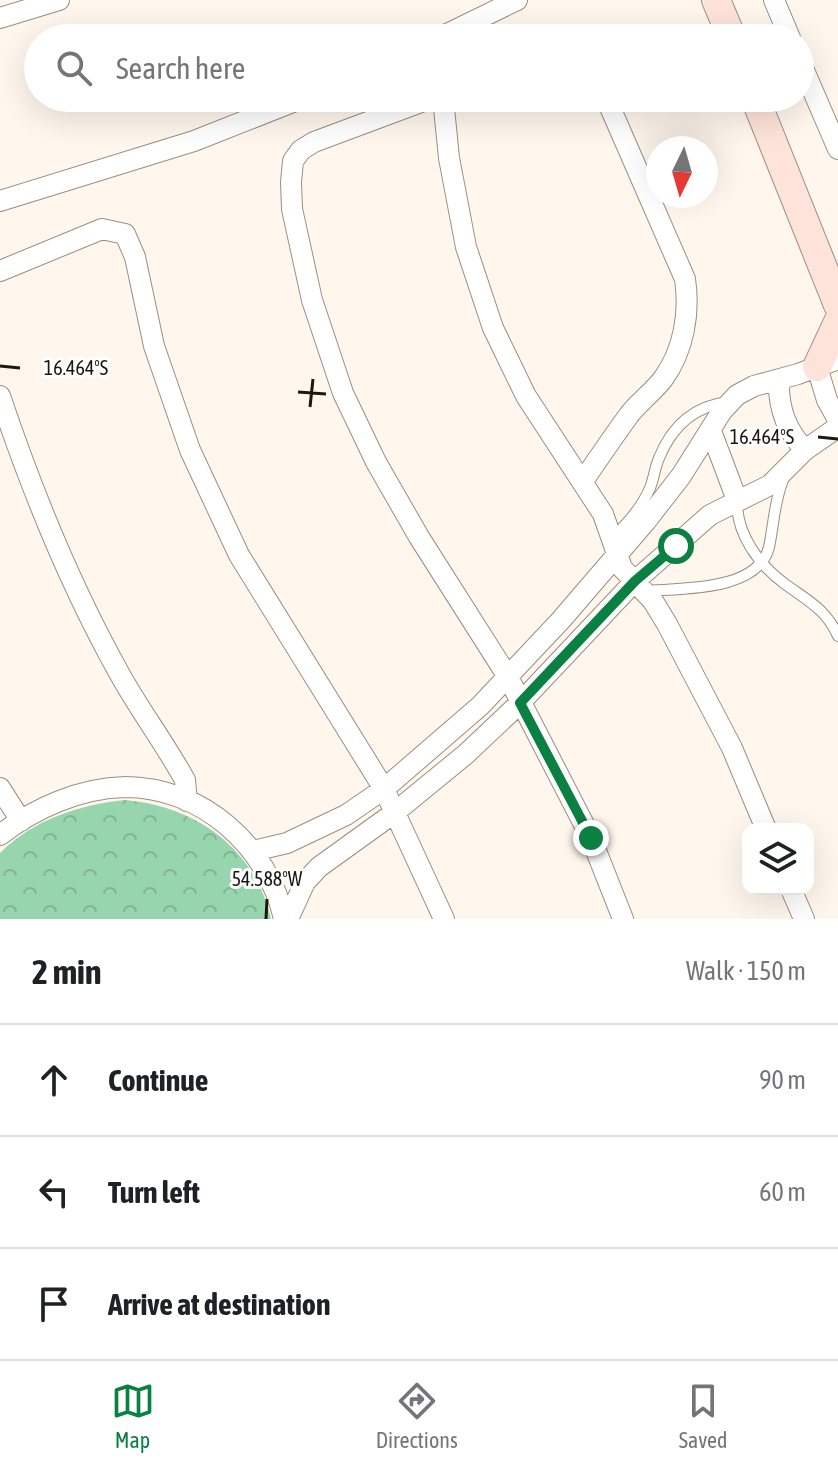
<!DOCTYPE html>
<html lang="en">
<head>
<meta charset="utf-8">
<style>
  body { margin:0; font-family:"Asap Condensed",sans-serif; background:#f6f6f6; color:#202124 }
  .controls { position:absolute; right:24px; bottom:24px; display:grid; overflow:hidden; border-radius:16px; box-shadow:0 8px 32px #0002 }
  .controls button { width:72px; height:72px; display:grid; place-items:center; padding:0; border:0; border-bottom:2px solid #e0e0e0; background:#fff; color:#202124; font:40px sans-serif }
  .compass { position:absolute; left:646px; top:136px; width:72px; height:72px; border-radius:50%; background:#fff; box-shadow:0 8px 32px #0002; rotate:185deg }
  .stop { position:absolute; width:24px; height:24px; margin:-18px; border:6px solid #0b8043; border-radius:50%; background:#fff }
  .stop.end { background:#0b8043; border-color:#fff; box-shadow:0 2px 8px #0008 }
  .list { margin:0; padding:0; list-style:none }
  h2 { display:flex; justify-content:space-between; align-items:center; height:104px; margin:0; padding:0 32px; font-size:34px }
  h2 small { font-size:26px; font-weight:400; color:#757577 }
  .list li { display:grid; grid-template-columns:52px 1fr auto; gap:24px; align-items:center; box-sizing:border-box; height:112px; padding:0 32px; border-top:2px solid #e0e0e0 }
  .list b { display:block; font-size:30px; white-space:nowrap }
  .list em { font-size:26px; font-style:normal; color:#757577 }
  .icon { flex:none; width:44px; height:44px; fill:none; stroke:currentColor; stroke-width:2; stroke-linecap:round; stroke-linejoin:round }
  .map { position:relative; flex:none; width:838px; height:919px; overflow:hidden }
  .search { position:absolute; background:#fff; box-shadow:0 8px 32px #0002; left:24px; right:24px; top:24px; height:88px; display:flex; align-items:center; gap:20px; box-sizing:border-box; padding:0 28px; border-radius:44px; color:#757577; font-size:30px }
  .sheet { height:440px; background:#fff }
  nav { display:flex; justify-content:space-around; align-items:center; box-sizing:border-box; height:112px; border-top:2px solid #e0e0e0; background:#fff; font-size:22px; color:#757577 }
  nav a { display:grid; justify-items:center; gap:4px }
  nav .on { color:#0b8043 }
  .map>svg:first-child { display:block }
  .forest { fill:url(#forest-crowns) }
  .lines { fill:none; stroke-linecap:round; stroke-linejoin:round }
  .service-casing { stroke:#9b8e80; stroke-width:12 }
  .minor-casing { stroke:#9b8e80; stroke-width:22 }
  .secondary-casing { stroke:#9b8e80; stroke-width:30 }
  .service { stroke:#fff; stroke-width:10 }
  .minor { stroke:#fff; stroke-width:20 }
  .secondary { stroke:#fde3da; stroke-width:28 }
  .route { stroke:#0b8043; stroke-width:10 }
  .ticks { fill:none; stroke:#1c1711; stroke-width:3 }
  .ticks-label { font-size:20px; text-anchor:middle; fill:#1c1711; stroke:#fff; stroke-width:6; stroke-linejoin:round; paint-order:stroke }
</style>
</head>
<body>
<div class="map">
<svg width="838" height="919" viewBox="0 0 838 919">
  <defs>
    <pattern id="forest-crowns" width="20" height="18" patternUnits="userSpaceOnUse" patternTransform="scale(2)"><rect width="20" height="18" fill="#96d5ad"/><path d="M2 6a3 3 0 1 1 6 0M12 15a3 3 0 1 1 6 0" fill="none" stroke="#81b694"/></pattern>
  </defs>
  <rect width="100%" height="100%" fill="#fff6ed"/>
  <path class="forest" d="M125,800C195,806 255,848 271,919H0V853C34,819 79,805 125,800Z"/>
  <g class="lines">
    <defs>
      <path id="service" d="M737,500C736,534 759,565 785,584C808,601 826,609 838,636
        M613,537C628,523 642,507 650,488C654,478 655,467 659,458C672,426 694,406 728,402
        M646,591C680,588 758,592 769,547C774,524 774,502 783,480"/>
      <path id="minor" d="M774,0L790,38
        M0,18L59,0
        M439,38L517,0
        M800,61L838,149
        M432,98L314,142L301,150L293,161L291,182L292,209L312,300L343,393L376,462L419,537L508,677L591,838L623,919
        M443,98L449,158L466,247L493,328L526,396L603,514L622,568L653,601L667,624L732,748L766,829
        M0,201L194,141L303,98
        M0,271L102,229L125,234L135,257L154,346L190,450L239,555L384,789L444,919
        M817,367L827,400L838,420
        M779,380C778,408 786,430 805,450
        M0,396C32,491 69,583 118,671C138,708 164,742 185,780L187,801
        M711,431L737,500
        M583,481C598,459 613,437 629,415C639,402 653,392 663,379C684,350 690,313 685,279L606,98
        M0,788L21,821
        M0,835C35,808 80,788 125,787C202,787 268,846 284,919
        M253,851L287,843L346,815L384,789L480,706L561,620L646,521L681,476L722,411L737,395L754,386L798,374L838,359
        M791,889L804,919
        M288,919L305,882L319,867L394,813L466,754L520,703L635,581L710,515L770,485L805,450L838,427"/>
      <path id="secondary" d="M716,0L732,38
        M755,98L838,305
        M817,367L838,322"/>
    </defs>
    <use href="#service" class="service-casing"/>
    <use href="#minor" class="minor-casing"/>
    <use href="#secondary" class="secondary-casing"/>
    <use href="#service" class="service"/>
    <use href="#minor" class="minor"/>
    <use href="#secondary" class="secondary"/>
  </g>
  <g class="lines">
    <path class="route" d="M591,838L520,703L635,581L676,546"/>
  </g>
  <path class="ticks" d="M0,366L20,368M298,392L326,394M310,407L313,379M818,437L838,439M266,919L267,899"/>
  <g class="ticks-label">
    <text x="76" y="375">16.464°S</text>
    <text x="762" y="444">16.464°S</text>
    <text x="267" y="886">54.588°W</text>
  </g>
</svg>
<div class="controls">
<button><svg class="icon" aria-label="layers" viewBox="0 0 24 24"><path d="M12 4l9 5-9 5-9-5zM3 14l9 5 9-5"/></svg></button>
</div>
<svg class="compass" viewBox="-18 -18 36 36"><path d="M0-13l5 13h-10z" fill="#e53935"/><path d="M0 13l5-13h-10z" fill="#757577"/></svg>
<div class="stop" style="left:676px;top:546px"></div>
<div class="stop end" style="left:591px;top:838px"></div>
<div class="search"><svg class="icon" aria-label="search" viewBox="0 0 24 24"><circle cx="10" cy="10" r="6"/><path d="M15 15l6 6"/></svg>Search here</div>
</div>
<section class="sheet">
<h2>2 min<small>Walk · 150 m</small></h2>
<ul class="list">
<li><svg class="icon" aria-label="ahead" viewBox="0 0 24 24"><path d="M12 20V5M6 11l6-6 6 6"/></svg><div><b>Continue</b></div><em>90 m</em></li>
<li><svg class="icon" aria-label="left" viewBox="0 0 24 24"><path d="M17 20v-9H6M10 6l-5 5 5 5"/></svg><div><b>Turn left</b></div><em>60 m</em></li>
<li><svg class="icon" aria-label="arrive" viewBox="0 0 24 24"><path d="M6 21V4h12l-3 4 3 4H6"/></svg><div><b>Arrive at destination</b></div></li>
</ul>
</section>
<nav>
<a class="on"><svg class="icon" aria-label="map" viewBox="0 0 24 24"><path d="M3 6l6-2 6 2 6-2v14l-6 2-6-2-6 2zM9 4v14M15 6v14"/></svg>Map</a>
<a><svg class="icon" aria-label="directions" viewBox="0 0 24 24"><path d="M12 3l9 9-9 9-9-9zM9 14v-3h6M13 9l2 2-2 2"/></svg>Directions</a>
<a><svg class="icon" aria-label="saved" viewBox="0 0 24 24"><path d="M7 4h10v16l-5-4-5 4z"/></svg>Saved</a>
</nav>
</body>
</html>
